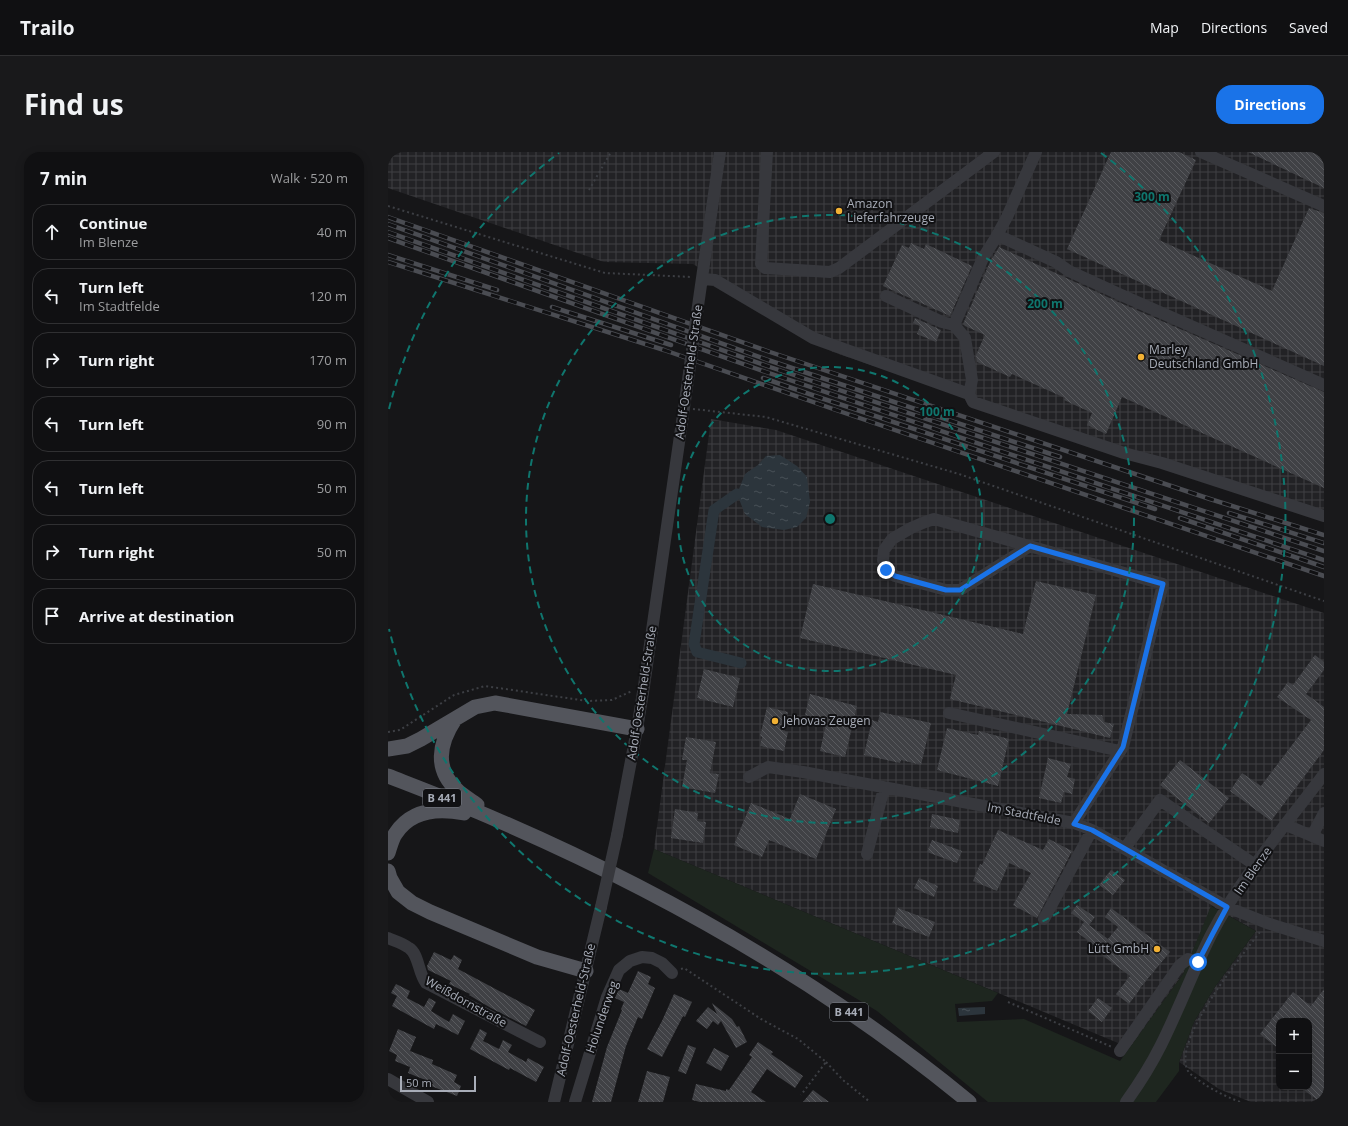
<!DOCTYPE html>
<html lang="en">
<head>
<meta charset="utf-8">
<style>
  body { margin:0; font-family:"Open Sans",sans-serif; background:#19191b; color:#f1f3f6 }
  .controls { position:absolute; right:12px; bottom:12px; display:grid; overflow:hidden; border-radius:8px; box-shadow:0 2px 10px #0003 }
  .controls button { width:36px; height:36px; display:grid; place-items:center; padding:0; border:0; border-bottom:1px solid #303032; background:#101012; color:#f1f3f6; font:20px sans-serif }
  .scale { position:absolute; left:12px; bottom:10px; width:76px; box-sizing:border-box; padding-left:4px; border:2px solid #a8adb8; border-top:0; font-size:11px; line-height:14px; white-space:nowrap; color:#a8adb8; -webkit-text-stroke:3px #111113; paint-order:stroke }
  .stop { position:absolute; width:12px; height:12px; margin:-9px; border:3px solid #1a73e8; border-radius:50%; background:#fff }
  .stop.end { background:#1a73e8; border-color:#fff; box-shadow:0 1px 4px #0008 }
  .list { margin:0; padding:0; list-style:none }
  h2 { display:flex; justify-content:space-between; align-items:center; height:52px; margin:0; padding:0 16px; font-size:17px }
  h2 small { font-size:13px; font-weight:400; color:#9c9d9f }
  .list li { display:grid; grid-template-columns:26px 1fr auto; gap:12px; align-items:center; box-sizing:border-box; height:56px; margin:0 8px 8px; padding:0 8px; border:1px solid #303032; border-radius:16px }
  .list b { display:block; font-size:15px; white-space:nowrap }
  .list p { margin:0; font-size:13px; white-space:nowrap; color:#9c9d9f }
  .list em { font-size:13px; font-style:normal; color:#9c9d9f }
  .icon { flex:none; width:22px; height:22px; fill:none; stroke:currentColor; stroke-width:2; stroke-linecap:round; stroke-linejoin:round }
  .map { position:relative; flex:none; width:936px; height:950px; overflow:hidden; border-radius:16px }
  header { display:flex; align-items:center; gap:24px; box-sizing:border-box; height:56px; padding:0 20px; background:#101012; border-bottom:1px solid #303032 }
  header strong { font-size:19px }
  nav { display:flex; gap:22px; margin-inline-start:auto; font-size:14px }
  .intro { display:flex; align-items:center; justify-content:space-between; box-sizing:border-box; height:96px; padding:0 24px }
  h1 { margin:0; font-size:28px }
  .button { padding:10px 18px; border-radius:16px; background:#1a73e8; color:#fff; font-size:14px; font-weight:700 }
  main { display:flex; gap:24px; padding:0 24px }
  aside { flex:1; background:#101012; border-radius:16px; box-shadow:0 2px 10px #0003 }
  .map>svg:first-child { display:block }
  .industrial { fill:url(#industrial-grid); fill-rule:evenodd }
  .green { fill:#1e261f }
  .water { fill:url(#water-ripples) }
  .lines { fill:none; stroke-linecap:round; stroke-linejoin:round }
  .canal { stroke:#2c353c; stroke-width:11 }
  .building { fill:url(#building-back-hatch) }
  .path { stroke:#3d3f44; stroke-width:2; stroke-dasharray:2 3; stroke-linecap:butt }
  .minor { stroke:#37383d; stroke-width:12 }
  .major { stroke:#53555c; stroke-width:15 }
  .rail-casing { stroke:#4a4c52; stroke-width:4.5 }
  .rail { stroke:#111113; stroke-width:3; stroke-dasharray:9; stroke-linecap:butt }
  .minor-bridge { stroke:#37383d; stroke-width:12 }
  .route { stroke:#1a73e8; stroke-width:5 }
  .ring { fill:none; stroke:#0f766e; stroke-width:2; stroke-dasharray:7 5 }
  .poi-dot { fill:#f2b134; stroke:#111113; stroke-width:1.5 }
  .labels { text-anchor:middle; stroke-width:4; stroke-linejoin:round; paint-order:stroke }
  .shield { fill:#111113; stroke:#7b7e86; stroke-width:1 }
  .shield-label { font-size:11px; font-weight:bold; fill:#a8adb8 }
  .poi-label { font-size:12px; fill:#a8adb8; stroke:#111113; text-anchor:start }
  .street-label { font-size:12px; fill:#a8adb8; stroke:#111113 }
  .centre { fill:#0f766e; stroke:#111113; stroke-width:2 }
  .ring-label { font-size:12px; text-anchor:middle; font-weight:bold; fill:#0f766e; stroke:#111113; stroke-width:4; stroke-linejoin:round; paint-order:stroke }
</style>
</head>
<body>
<header>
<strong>Trailo</strong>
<nav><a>Map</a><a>Directions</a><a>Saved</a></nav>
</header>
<div class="intro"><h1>Find us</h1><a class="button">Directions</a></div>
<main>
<aside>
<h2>7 min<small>Walk · 520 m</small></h2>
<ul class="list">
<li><svg class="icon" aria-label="ahead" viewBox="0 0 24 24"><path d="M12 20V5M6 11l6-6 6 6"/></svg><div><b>Continue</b><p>Im Blenze</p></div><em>40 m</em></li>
<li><svg class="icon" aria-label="left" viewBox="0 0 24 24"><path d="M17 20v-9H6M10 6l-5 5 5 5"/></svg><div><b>Turn left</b><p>Im Stadtfelde</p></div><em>120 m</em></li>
<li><svg class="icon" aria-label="right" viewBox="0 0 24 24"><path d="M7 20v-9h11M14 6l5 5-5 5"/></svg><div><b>Turn right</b></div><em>170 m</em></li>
<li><svg class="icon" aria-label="left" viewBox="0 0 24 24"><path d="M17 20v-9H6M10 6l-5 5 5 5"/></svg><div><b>Turn left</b></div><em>90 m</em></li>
<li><svg class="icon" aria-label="left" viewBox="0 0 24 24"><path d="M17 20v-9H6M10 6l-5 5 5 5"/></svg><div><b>Turn left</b></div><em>50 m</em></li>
<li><svg class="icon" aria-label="right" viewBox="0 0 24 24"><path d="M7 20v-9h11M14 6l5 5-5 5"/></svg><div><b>Turn right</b></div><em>50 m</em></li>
<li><svg class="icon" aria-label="arrive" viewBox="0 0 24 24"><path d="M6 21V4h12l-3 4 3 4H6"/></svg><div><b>Arrive at destination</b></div></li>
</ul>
</aside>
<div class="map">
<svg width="936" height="950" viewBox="0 0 936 950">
  <defs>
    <pattern id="industrial-grid" width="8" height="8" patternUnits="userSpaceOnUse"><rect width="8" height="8" fill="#222225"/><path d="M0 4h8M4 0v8" fill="none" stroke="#3f3f43"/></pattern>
    <pattern id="water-ripples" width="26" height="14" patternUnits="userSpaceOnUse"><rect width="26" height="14" fill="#2c353c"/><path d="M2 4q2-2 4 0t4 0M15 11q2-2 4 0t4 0" fill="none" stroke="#485056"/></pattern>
    <pattern id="building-back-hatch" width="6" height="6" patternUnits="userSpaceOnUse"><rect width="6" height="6" fill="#404145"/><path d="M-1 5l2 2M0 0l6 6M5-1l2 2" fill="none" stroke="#595a5e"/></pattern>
  </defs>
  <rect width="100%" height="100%" fill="#161618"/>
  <path class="industrial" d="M0,0H936V367L445,200L305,112L216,110L0,36Z
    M323,267L388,278L936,461V950H863L831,937L791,910L806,870L827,835L868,779L824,754L795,822L742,896L266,697ZM891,869H921V935H891Z"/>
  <path class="green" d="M266,697L610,841L604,849L567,852L569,870L636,867L732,909L795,822L823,754L868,779L827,835L806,870L791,910V919L768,950H600L489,859L260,721Z"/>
  <path class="water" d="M392,303L409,314L419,325L422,350L418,366L409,375L396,378L374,375L357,362L349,342L357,322L370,313L378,304Z
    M597,855V862L571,864L570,856Z"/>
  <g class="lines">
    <path class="canal" d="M349,342L326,358L306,492L309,500L353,511"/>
  </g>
  <path class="building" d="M723,0H791L808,8L771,88L884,139L921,56L936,61V214L679,97Z
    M860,0H936V36Z
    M523,91L536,97L538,92L584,114L562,164L495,134L514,93L521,96Z
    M611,95L728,149L936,240V336L734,245L718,282L699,273L704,261L676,248L677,246L624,222L622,225L589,210L588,203L597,183L577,174L575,172L602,110Z
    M527,166L553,178L548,190L529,182L532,174L525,171Z
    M648,429L708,443L679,562L714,563L716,570L726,572L722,586L562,547L568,523L412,486L425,432L635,482Z
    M927,503L936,510V518L918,542L936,555V598L883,669L842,639L854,621L873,634L923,568L889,545L900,530L905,533Z
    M316,517L352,526L345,555L309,546Z
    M422,542L469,554L457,605L432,599L439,568L417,563Z
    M379,555L400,560L395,579L400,580L396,599L372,594L374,585L372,584Z
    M492,560L543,571L533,613L513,608L512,611L476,603L484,568L490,570Z
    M559,576L590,583L591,579L621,587L610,634L549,618Z
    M298,585L328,590L322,621L331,622L327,641L294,635L299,608H294Z
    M660,606L683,612L679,625L687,627L684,642L676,640L673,651L651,646Z
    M792,608L841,646L821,671L772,633Z
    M412,642L448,657L428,707L381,688L374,705L346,693L363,651L402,667Z
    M287,657L310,661L309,669L318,670L315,691L283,686Z
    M544,662L572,668L570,681L542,675Z
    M610,678L655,698L661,687L684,699L649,766L625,753L643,721L621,711L609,739L585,729L592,712L594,713Z
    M544,688L574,699L569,711L539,700Z
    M723,718L737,728L725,743L711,733Z
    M531,726L550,734L546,745L526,736Z
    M689,753L707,765L701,773L720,787L730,775L717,765L723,756L782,800L752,836V837L741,852L728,842L742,824L710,800L712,798L689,780L696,770L683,761Z
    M510,756L547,770L541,785L504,771Z
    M46,800L63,808L66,803L74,808L70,817L147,858L138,874L103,856L81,843L82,842L61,832L63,829L40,818L39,814Z
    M250,819L263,825L260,832L267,836L254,867L250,865L238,894L223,950H204L219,895L234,858L233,857L236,850L227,846L231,837L240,841Z
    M8,832L22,839L19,846L36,855L41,846L48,850L43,859L61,870L65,862L77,869L70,883L48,872L46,877L4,854L9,844L3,841Z
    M936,837V950H932L912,935H921V869H891V897L872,882L905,840L923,854Z
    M286,842L304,850L297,865L295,864L274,905L259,897L274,869Z
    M710,846L724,856L714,870L700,859Z
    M324,851L344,867L349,875L351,874L359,890L348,896L333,869L330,873L325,869L319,877L308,869L320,855L329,862Z
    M10,877L28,885L22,899L45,908L44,912L69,923L66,930L73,934L69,944L43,934L45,931L20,921L22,915L7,909L9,903L1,899Z
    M92,877L99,881L95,889L111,897L115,888L124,893L120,900L138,910L140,906L156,915L148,930L122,916L121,918L82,897Z
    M370,890L385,900L383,902L415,924L407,936L379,917L363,940L378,950H312L304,948L308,932L338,939V937L341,938L364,905L361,903Z
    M300,893L308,896L298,922L290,919Z
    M326,896L341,904L333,919L318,911Z
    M259,919L282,925L275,950H250Z
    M425,938L441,950H415Z"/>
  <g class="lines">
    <path class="path" d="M201,38L223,0
      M0,54L217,121L304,125
      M305,257L378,265L571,322L936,449
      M0,580L12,578L66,543L97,534L199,549L224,548L244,539
      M293,817L296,816L373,867L410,887L438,910L413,943
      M620,850L724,895
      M438,910L455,928L482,950
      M852,950C835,943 824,938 809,927C806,925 802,922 800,919C783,889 853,805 872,780"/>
    <path class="minor" d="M379,0L373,112L377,116L442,120L451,116L606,0
      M648,0L619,65L607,87L595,106L566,173L577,186L584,228L581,242L585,250L736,301L774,311L936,364
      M813,0L936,54
      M609,83L668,110L681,119L731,142L936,233
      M315,127L327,128L425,186L581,242
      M498,144L554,170L566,173
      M308,168L332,0
      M642,394L572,438H558L507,424L498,418L495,408L496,398L504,387L523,376L537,370L546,367L775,432L735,595L686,671
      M561,561L732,599
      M361,625L380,615L415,620L686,671L704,678L839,755L879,771L936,789
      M898,673L936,689
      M229,683L249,577L256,534L301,221
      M924,684L936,661
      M737,696L772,648L867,713
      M479,702L496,636
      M656,767L704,678
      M0,786C7,789 15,791 21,796C31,802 30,821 38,831L152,890
      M732,899L792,813L800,807L810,810
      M0,927L40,950
      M166,950L213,755
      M187,950L219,845L231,818L242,809L254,805L264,806L274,811L284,821
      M738,950C751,932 763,913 773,893C791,857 805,819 823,783C853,725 897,674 936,622"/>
    <path class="major" d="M67,567C51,591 46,617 69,638C75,644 83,648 89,653
      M0,597L19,594L33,587L87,555L107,551L249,577
      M0,624C36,638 73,652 109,668C278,741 439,833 581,950
      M0,701C2,695 4,686 8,681C24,657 51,656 76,661
      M0,719L2,726L10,740L24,751L42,760L149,805L198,819"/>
    <defs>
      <path id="rail" d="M0,65L382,200L822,347L936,383
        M0,72L380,208L672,305
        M0,80L382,215L936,399
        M0,86L378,220L936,408
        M0,103L109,138
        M0,110L276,198L448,258L936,424
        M164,155L283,193
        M375,226L430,245L767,357
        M841,361L936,391
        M792,366L936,415"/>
    </defs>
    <use href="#rail" class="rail-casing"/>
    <use href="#rail" class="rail"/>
    <path class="minor-bridge" d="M301,221L308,168
      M213,755L229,683"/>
  </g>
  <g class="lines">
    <path class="route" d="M498,418L507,424L558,438H572L642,394L775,432L735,595L686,672L704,678L839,755L824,783L810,810"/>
  </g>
  <g class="ring">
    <circle cx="442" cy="367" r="152"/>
    <circle cx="442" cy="367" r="304"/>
    <path d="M1 257A455 455 0 0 1 171 1M713 1A455 455 0 1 1 1 477"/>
  </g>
  <g class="poi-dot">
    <circle cx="451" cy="59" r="4"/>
    <circle cx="753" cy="205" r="4"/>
    <circle cx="387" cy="569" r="4"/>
    <circle cx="769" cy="797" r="4"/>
  </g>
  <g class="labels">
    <g class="shield">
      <rect x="35" y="637" width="38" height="18" rx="3"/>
      <rect x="442" y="851" width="38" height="18" rx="3"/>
    </g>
    <g class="shield-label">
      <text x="54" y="650">B 441</text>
      <text x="461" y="864">B 441</text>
    </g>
    <g class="poi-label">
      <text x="459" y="56">Amazon<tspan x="459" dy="14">Lieferfahrzeuge</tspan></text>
      <text x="761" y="202">Marley<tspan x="761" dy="14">Deutschland GmbH</tspan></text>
      <text x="395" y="573">Jehovas Zeugen</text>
      <text x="761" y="801" text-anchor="end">Lütt GmbH</text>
    </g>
    <g class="street-label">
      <text transform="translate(301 220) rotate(-82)" y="4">Adolf-Oesterheld-Straße</text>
      <text transform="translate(254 541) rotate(-81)" y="4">Adolf-Oesterheld-Straße</text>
      <text transform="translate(636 662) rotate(11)" y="4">Im Stadtfelde</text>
      <text transform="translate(865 719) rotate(-55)" y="4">Im Blenze</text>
      <text transform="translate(78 850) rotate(29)" y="4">Weißdornstraße</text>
      <text transform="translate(188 858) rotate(-77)" y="4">Adolf-Oesterheld-Straße</text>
      <text transform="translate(214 865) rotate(-71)" y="4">Holunderweg</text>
    </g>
  </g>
  <circle cx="442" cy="367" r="6" class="centre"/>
  <g class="ring-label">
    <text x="764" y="49">300 m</text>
    <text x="657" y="156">200 m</text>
    <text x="549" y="264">100 m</text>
  </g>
</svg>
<div class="controls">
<button>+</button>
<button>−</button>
</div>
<div class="scale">50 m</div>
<div class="stop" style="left:810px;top:810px"></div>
<div class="stop end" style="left:498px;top:418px"></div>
</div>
</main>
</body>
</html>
